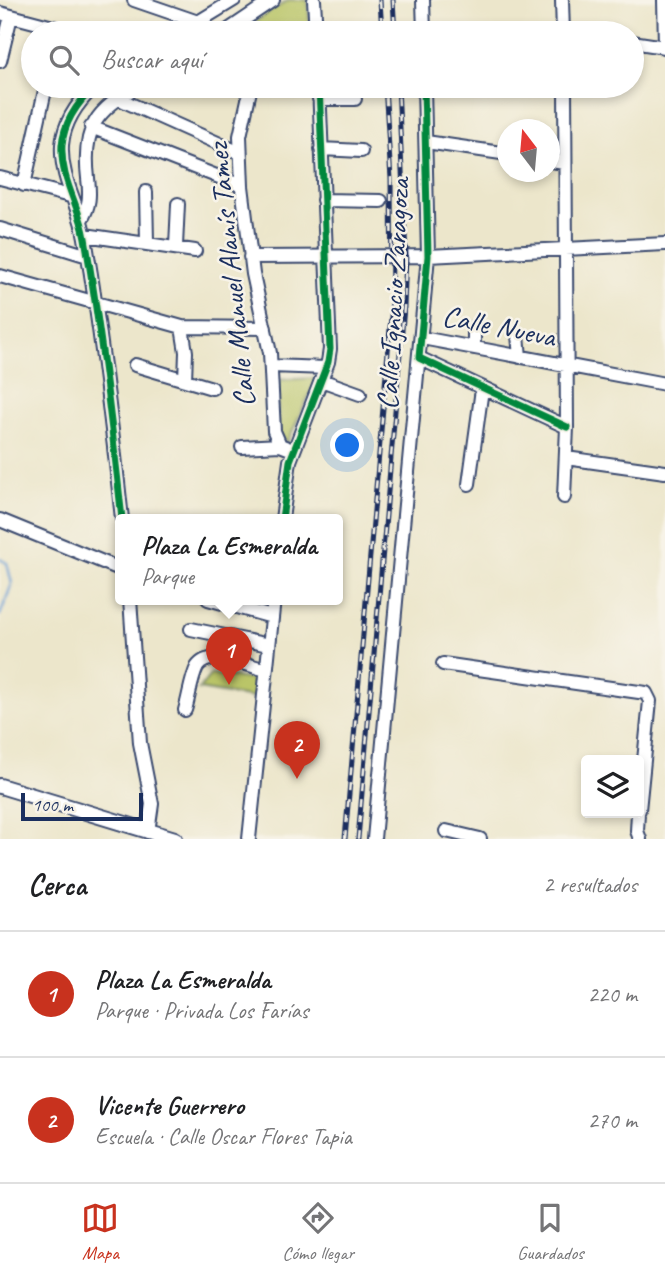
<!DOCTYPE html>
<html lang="es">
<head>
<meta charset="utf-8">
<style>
  body { margin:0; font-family:Caveat,sans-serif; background:#f2f2f2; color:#202124 }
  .controls { position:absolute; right:21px; bottom:21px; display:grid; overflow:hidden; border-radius:7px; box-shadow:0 4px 10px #0003 }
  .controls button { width:63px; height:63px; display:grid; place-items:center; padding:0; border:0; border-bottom:2px solid #e0e0e0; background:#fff; color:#202124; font:35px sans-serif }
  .compass { position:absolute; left:497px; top:119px; width:63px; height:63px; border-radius:50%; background:#fff; box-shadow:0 4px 10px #0003; rotate:344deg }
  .scale { position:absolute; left:21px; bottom:18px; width:122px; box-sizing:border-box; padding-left:7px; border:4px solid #1b2f5e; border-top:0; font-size:19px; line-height:24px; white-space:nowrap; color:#1b2f5e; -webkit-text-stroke:5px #f7f3e8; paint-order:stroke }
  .you { position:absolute; left:348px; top:446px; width:24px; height:24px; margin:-18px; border:5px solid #fff; border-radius:50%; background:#1a73e8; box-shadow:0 0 0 10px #1a73e833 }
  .badge { display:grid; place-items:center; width:46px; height:46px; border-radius:50%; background:#c8321e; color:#fff; font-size:23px; font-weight:700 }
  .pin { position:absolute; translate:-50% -58px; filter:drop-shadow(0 2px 4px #0008) }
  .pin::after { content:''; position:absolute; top:37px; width:24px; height:21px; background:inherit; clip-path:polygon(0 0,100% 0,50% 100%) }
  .popup { position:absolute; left:115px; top:514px; width:228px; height:91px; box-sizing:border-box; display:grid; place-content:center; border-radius:7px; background:#fff; filter:drop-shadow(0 2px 5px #0005); font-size:23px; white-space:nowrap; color:#757577 }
  .popup b { font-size:26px; color:#202124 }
  .popup::after { content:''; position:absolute; left:50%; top:100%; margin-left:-14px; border:14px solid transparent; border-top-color:#fff }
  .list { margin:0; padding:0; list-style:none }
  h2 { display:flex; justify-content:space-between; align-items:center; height:91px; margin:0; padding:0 28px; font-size:30px }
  h2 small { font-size:23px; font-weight:400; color:#757577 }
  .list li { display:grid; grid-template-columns:46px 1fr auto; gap:21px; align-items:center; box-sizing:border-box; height:126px; padding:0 28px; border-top:2px solid #e0e0e0 }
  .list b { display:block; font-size:26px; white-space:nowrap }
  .list p { margin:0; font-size:23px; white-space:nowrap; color:#757577 }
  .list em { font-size:23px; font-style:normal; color:#757577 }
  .icon { flex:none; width:38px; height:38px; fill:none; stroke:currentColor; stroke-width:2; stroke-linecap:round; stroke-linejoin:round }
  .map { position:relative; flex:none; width:665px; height:839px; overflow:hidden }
  .search { position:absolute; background:#fff; box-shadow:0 4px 10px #0003; left:21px; right:21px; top:21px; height:77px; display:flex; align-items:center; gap:18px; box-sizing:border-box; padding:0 24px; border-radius:38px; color:#757577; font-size:26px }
  .sheet { height:343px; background:#fff }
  nav { display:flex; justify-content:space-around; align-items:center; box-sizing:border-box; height:98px; border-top:2px solid #e0e0e0; background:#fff; font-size:19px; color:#757577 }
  nav a { display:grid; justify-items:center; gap:4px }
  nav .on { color:#c8321e }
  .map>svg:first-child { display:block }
  .green { fill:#bac567; stroke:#6a7a62; stroke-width:2 }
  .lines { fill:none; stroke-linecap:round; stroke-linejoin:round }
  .stream { stroke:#679dd4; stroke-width:2.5 }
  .minor-casing { stroke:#3a4a6e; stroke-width:16 }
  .major-casing { stroke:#3a4a6e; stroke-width:18 }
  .minor { stroke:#fff; stroke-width:12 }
  .major { stroke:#fff; stroke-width:14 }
  .rail-casing { stroke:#1b2f5e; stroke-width:5 }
  .rail { stroke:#f7f3e8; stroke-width:2.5; stroke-dasharray:8; stroke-linecap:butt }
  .cycleway-casing { stroke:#f7f3e8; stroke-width:11 }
  .cycleway { stroke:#00873e; stroke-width:7 }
  .labels { text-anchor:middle; stroke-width:5; stroke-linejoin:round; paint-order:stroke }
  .street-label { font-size:30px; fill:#1b2f5e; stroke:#f7f3e8 }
</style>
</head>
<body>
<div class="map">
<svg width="665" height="839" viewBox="0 0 665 839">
  <rect width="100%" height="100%" fill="#f7f3e8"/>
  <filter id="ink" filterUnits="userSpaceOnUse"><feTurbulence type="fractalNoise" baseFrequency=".0143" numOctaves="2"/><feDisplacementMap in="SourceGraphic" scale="14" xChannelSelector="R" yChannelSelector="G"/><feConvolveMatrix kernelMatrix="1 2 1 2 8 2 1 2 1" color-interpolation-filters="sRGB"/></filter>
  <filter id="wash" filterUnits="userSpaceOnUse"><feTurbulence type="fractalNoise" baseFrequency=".00686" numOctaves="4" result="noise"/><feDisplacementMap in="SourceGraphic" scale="28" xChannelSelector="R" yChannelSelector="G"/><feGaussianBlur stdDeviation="1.57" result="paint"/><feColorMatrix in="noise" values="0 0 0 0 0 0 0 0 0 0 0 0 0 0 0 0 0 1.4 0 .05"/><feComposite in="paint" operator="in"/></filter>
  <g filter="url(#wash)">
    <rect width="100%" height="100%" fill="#ece6cb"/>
    <path class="green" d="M289,0H308L310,33H237Z
      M317,378L287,443L278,433L277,380Z
      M211,674L255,680L254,698L199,689Z"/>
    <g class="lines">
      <path class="stream" d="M0,559L7,563L12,584L0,615"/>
    </g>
  </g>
  <g filter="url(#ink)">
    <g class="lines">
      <defs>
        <path id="minor" d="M134,0L198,22
          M314,0L316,33
          M423,0L424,33
          M562,0L563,33
          M664,0L665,44
          M0,13L76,33
          M180,33L234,0
          M224,33L273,0
          M632,42L665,47
          M0,61L11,16
          M95,86C78,102 64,121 62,145C60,180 80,206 85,238C101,331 112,425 122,519
          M251,86L240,136L242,186L253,274L270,353L274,431L280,445L293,450
          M117,98L240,153
          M319,99H355
          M91,127L242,186
          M426,142L508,154
          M321,149L361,151
          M550,161L565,163
          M0,178L70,196
          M24,185L46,86
          M146,192L147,242
          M323,200L381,201
          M81,220C90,206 90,195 88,178C82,127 96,111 138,86
          M0,229L88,256
          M85,235L195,251
          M176,246L178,204
          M250,257L428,256L665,244
          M0,276L182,327L265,328
          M182,327L186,352L185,380
          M474,327V348
          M518,335L520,357
          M422,338L665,384
          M419,358L567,427
          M135,365L212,388
          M271,366L326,368
          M321,380L360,394
          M242,447L280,445
          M566,458L665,472
          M469,484L482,389
          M564,497L567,427L565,86
          M282,519L290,461L328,362L330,349L319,86
          M0,520L120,569
          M130,599L140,743L152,804L148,832
          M208,599L272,617
          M191,629L269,645
          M443,664L646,693L650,701L639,810
          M185,710C189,697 191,679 197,667C209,648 250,666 266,670
          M638,813L637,831L640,839
          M446,831L480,839
          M249,839L274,599
          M374,839L428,256L424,86"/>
        <path id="major" d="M0,786L175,839"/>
      </defs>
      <use href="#minor" class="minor-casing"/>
      <use href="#major" class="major-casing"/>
      <use href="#minor" class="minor"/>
      <use href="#major" class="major"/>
      <defs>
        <path id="rail" d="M380,0L382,33
          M393,0L395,33
          M345,839L392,306L391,179L385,86
          M358,839L404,307L406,255L398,86"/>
      </defs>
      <use href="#rail" class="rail-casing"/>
      <use href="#rail" class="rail"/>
      <defs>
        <path id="cycleway" d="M95,86C78,102 64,121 62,145C60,180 80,206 85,238C101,331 112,425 122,519
          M424,86L428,256L419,358L567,427
          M282,519L290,461L328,362L330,349L319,86"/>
      </defs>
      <use href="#cycleway" class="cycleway-casing"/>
      <use href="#cycleway" class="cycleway"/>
    </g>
  </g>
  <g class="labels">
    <g class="street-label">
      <text transform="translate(231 275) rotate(-96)" y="10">Calle Manuel Alanís Tamez</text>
      <text transform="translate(393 294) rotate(-87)" y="10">Calle Ignacio Zaragoza</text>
      <text transform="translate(499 326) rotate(11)" y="10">Calle Nueva</text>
    </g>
  </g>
</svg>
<div class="controls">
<button><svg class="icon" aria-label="layers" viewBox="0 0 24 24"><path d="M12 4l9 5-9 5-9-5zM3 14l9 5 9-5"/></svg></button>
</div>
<svg class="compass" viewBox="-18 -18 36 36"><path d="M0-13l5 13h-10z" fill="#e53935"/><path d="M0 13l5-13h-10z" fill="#757577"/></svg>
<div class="scale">100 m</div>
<div class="you"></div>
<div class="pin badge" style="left:229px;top:685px">1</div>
<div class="popup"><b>Plaza La Esmeralda</b>Parque</div>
<div class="pin badge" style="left:297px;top:779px">2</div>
<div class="search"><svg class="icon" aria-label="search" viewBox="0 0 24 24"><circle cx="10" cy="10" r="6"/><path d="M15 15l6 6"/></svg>Buscar aquí</div>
</div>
<section class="sheet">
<h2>Cerca<small>2 resultados</small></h2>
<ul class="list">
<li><span class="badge">1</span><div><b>Plaza La Esmeralda</b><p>Parque · Privada Los Farías</p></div><em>220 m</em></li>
<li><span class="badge">2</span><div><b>Vicente Guerrero</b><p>Escuela · Calle Oscar Flores Tapia</p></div><em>270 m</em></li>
</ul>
</section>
<nav>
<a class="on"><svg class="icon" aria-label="map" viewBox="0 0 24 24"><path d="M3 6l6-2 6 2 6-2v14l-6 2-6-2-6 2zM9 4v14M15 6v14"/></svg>Mapa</a>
<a><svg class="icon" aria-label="directions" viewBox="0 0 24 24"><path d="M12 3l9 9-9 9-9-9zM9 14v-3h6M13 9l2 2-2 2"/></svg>Cómo llegar</a>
<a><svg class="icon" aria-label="saved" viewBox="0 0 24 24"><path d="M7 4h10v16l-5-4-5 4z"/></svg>Guardados</a>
</nav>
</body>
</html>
